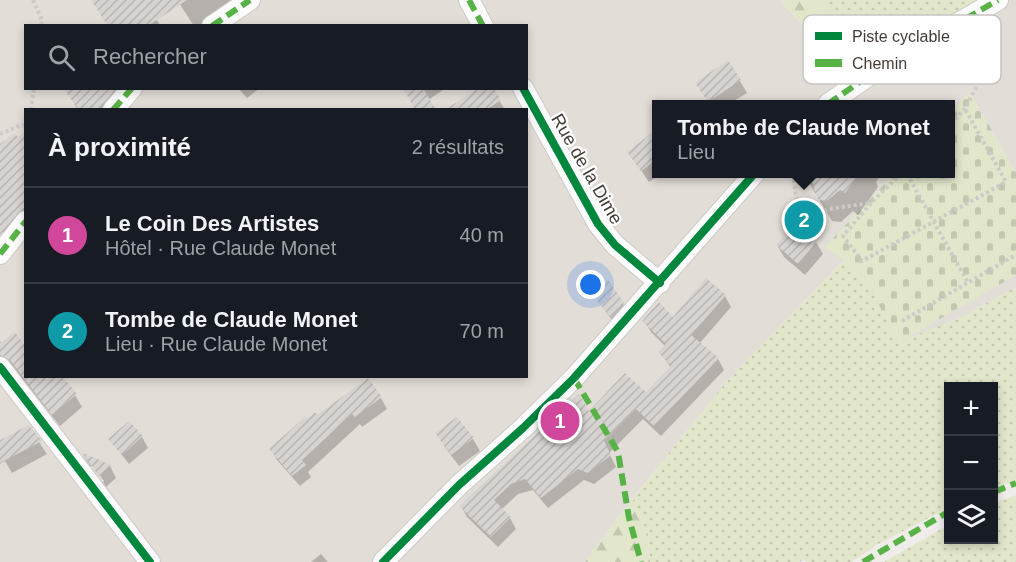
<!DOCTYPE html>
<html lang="fr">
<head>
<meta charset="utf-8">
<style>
  body { margin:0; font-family:Arial,sans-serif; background:#20242c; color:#f1f3f6 }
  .controls { position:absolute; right:18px; bottom:18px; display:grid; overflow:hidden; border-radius:0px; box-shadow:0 3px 9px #0003 }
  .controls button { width:54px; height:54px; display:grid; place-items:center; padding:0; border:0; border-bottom:2px solid #363941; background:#171b24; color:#f1f3f6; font:30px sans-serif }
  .you { position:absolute; left:591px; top:285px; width:21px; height:21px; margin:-15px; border:4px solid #fff; border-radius:50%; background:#1a73e8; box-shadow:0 0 0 9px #1a73e833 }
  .badge { display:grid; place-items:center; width:39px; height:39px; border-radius:50%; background:#1a73e8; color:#fff; font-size:20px; font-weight:700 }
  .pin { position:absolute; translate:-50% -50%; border:3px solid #fff; box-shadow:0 2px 6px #0006 }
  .popup { position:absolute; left:652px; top:100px; width:303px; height:78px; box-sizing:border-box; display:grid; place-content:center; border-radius:0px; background:#171b24; filter:drop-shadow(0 2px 4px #0005); font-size:20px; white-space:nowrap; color:#9ea1a6 }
  .popup b { font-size:22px; color:#f1f3f6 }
  .popup::after { content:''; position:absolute; left:50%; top:100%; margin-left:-12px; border:12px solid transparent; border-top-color:#171b24 }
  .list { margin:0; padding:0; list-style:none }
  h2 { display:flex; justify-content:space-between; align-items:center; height:78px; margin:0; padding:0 24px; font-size:26px }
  h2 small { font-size:20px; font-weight:400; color:#9ea1a6 }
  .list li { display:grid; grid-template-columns:39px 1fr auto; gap:18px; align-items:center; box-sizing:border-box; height:96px; padding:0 24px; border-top:2px solid #363941 }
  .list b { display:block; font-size:22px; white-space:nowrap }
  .list p { margin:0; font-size:20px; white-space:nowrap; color:#9ea1a6 }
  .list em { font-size:20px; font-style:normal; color:#9ea1a6 }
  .icon { flex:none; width:33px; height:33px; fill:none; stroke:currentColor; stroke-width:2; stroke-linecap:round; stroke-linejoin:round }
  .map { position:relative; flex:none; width:1016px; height:562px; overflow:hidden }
  .search { position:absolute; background:#171b24; box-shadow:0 3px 9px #0003; left:24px; top:24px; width:504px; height:66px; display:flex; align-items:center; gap:15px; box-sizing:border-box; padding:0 21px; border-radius:0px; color:#9ea1a6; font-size:22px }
  .panel { position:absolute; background:#171b24; box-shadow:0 3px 9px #0003; left:24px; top:108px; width:504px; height:270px; border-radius:0px }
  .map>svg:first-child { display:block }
  .residential { fill:#e3ddd7; fill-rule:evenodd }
  .grass { fill:url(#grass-dots) }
  .forest { fill:url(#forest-firs) }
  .cemetery { fill:url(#cemetery-stones) }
  .shadow { fill:#0003 }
  .building { fill:url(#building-hatch) }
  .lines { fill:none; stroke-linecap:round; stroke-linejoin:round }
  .street-casing { stroke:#cdcac7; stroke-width:22 }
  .path { stroke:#cdcac7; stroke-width:4; stroke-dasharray:3 3; stroke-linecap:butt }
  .street { stroke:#fdfcfc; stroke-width:20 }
  .quiet { stroke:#57b346; stroke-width:6; stroke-dasharray:12 6; stroke-linecap:butt }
  .cycleway-casing { stroke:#fff; stroke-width:11 }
  .cycleway { stroke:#00873e; stroke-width:8 }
  .labels { text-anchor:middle; stroke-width:4.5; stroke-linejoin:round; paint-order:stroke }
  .street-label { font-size:18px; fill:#443c36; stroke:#fff }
  .key { fill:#fff; stroke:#c7c4c3; stroke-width:1.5 }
  .key-label { font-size:16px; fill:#443c36 }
</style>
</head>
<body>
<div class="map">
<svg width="1016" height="562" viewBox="0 0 1016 562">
  <defs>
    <pattern id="grass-dots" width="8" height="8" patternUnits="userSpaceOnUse" patternTransform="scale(1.5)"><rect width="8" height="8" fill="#e2e7cb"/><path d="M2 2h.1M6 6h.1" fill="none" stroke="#c3c7af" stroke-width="1.8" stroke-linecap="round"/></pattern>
    <pattern id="forest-firs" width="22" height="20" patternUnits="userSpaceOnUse" patternTransform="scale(1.5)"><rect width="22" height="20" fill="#e2e7cb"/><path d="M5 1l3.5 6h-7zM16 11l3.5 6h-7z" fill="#c3c7af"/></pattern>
    <pattern id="cemetery-stones" width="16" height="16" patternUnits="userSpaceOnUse" patternTransform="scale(1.5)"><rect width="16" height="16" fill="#e2e7cb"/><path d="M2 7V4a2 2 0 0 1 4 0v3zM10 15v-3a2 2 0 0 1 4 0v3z" fill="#c3c7af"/></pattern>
    <pattern id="building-hatch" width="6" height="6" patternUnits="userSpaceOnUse" patternTransform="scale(1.5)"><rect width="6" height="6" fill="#d7d3d1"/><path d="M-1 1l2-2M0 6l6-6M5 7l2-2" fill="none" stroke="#bab6b4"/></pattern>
  </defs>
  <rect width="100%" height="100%" fill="#efecea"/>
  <path class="residential" d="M0,0H780L844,73L983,0H1016V287L960,318L898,343L843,261L728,380L632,499L585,562H0ZM26,26H526V88H26ZM657,104H951V174H657ZM26,110H526V376H26Z"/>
  <path class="grass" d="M820,0H983L844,73L814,38L824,29L832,16Z
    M843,261L865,277L898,342L960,318L1016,287V480L994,488V386H948V508L878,544L852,562H806L804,559L799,562H650L648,534L632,499L728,380Z
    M1016,495V562H884L948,525V540H994V503Z"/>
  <path class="forest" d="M780,0H820L832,16L824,29L814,38Z
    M632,499L648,534L650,562H585Z"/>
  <path class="cemetery" d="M970,92L1016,173V275L898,343L865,277L825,247L894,174H951V112Z"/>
  <path class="shadow" d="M106,0H145L160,25L109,26Z
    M177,0H254L203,26H194Z
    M740,81L747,93L729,104H710L697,84Z
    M76,88H135L116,110H78L68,93Z
    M238,88H260L247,98Z
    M405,88H446L428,100Z
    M475,88H492L505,110H447L477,91Z
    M657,129V174H661L649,182L629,153Z
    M26,133V232L14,247L0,228V145L18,139Z
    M806,174H882L876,182L878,187L858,215L853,211L841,222L832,221L805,176Z
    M795,225L816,242L823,254L805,275L784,257L777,245Z
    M593,293L623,304L630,316L618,329Z
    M725,296L731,307L699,344L718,359L724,370L661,436L643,419L609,453L616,467L594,484L584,480L548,508L533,490L518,494L502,509L510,518L516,529L498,547L467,517L461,506L588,413L646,394L671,368L660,352L666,347L651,332L644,321L673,319Z
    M0,341L26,376L75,395L82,407L60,426L13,367L5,366L0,369Z
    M381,398L387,409L362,427L360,424L308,472L311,477L300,486L277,460L271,449L317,417Z
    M129,423L142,437L148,448L129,464L110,440Z
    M29,427L47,454L12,473L5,461L0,464V442Z
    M473,439L480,451L459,466L444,446Z
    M84,456L110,466L116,478L106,487L103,482L104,481L93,466H90Z
    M321,554L328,562H311Z"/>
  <path class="building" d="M91,0H187L148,26H108Z
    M728,60L741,80L708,102L695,83Z
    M63,88H116L99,110H79Z
    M403,88H423L436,110H415Z
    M478,88H494L501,100L486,110H445Z
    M657,129V159L641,171L627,152Z
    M26,131V206L17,214L0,235V144L14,133L18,137Z
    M811,174H859L845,193L840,190L828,200L824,201L818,199L815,193Z
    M795,223L817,241L798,264L776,245Z
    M706,278L726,295L691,335L719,358L654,426L636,409L604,441L611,455L588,473L578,469L541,498L525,479L511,484L494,500L511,517L491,537L459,506L579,394L589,411L625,373L646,392L671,366L658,352L666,344L642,321L659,302L673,317Z
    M608,280L624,303L611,318L591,293Z
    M15,332L26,348V376H62L77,394L52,415L10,360L0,355V343Z
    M368,378L382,397L355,417L352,414L302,460L306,465L292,476L269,449L305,417L307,419L315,412L317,415Z
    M457,417L474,438L451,455L435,433Z
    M129,421L143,436L122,455L108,439Z
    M29,425L42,441L0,463V440Z
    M81,452L111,465L99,476Z"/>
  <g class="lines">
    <defs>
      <path id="street" d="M469,0L483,26
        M212,26L250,0
        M523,88L598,224L615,245L660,283
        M828,104L874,72L998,0
        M113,110L132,88
        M0,254L26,221
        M0,367L150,562
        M383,562L459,485L523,428L574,378L754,174"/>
    </defs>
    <use href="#street" class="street-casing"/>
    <path class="path" d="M33,0L42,20L41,26
      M943,55L955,56L971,64L977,86L965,109L951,123
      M31,110L34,88
      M0,134L19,126L26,125
      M793,174L796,198L814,215L829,209L870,203
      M901,174L871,203L843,236L862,261L1006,182L965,109
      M907,174L968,283
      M902,321L1014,256"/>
    <use href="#street" class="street"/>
    <path class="quiet" d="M469,0L483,26
      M212,26L250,0
      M828,104L874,72L998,0
      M113,110L132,88
      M0,254L26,221
      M574,378L618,452L629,518L641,562
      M994,492L1016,483
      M863,562L948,512"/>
    <defs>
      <path id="cycleway" d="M523,88L598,224L615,245L660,283
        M0,367L150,562
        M383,562L459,485L523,428L574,378L754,174"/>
    </defs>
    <use href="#cycleway" class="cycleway-casing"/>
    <use href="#cycleway" class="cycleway"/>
  </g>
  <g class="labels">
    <g class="street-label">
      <text transform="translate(587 169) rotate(60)" y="6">Rue de la Dime</text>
    </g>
  </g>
  <rect x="803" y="15" width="198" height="69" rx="9" class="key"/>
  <rect x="815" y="32" width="27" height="8" fill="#00873e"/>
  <rect x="815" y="59" width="27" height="8" fill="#57b346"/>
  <g class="key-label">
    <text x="852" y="42">Piste cyclable</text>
    <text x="852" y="69">Chemin</text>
  </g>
</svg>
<div class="controls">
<button>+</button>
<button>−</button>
<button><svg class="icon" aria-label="layers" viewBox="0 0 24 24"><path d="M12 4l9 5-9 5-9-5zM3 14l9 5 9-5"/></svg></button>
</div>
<div class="you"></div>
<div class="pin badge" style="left:560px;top:421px;background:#d1479c">1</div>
<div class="pin badge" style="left:804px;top:220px;background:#0f9aa8">2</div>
<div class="popup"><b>Tombe de Claude Monet</b>Lieu</div>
<div class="search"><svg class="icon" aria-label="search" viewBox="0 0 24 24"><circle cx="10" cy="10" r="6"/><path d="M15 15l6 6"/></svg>Rechercher</div>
<section class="panel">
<h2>À proximité<small>2 résultats</small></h2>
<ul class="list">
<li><span class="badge" style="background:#d1479c">1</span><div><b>Le Coin Des Artistes</b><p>Hôtel · Rue Claude Monet</p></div><em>40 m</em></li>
<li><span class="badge" style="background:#0f9aa8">2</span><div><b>Tombe de Claude Monet</b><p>Lieu · Rue Claude Monet</p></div><em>70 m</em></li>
</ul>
</section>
</div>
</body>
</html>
